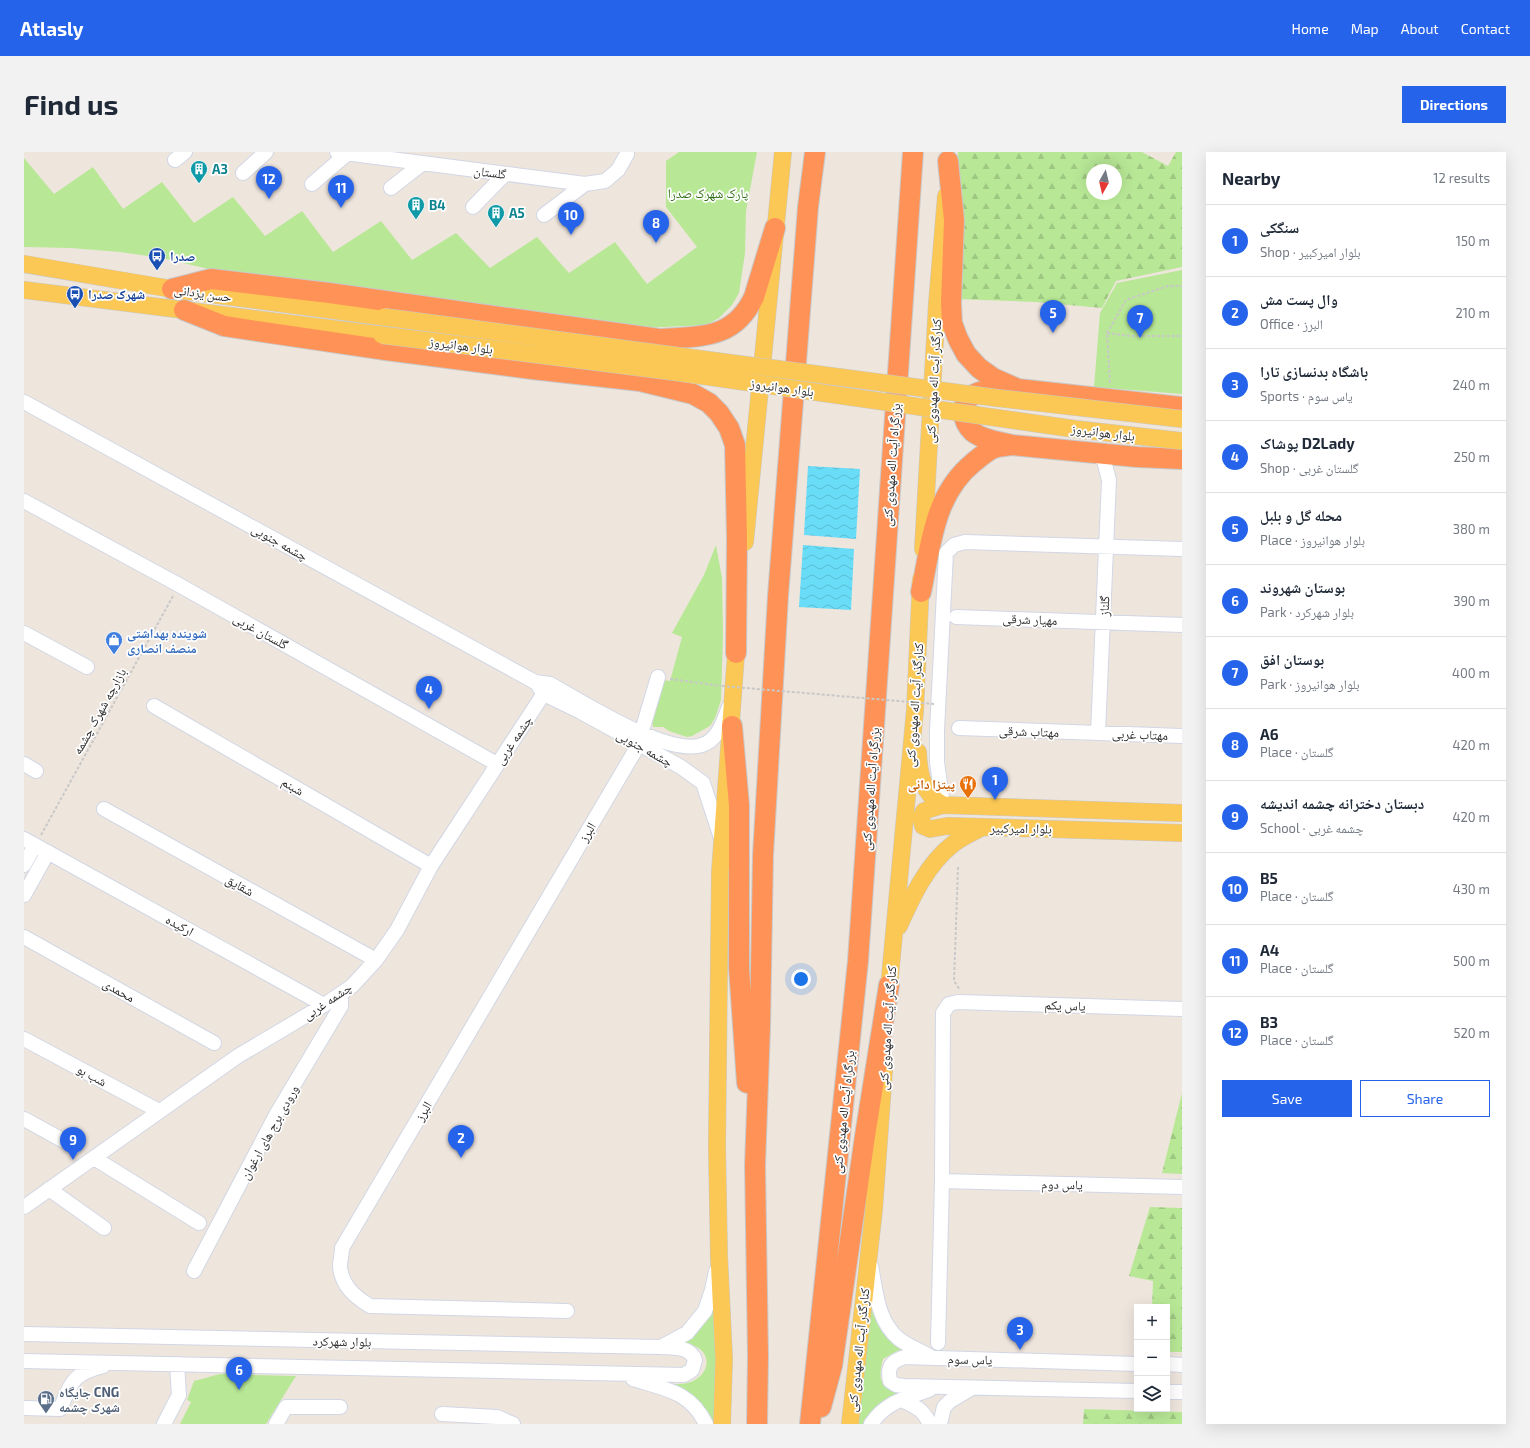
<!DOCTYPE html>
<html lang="en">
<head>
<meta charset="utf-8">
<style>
  body { margin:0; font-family:"Exo 2","Noto Naskh Arabic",sans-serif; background:#f2f2f3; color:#1f2937 }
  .controls { position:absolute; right:12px; bottom:12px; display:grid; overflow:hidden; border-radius:0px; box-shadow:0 4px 16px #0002 }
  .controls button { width:36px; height:36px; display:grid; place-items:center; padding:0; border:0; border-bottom:1px solid #e0e1e3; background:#fff; color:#1f2937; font:20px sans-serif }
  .compass { position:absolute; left:1062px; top:12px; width:36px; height:36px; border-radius:50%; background:#fff; box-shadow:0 4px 16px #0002; rotate:188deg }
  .you { position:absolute; left:777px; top:827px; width:14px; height:14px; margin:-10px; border:3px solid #fff; border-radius:50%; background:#1a73e8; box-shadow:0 0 0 6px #1a73e833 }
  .badge { display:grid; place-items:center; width:26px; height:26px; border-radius:50%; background:#2563eb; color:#fff; font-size:13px; font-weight:700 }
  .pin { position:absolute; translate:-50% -33px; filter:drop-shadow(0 1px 2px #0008) }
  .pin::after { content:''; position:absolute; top:21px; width:14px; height:12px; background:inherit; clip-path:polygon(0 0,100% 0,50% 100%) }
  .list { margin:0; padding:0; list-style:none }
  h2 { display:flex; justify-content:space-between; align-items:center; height:52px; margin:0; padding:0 16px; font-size:17px }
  h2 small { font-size:13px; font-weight:400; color:#747a83 }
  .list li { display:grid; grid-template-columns:26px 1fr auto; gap:12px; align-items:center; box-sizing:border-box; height:72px; padding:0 16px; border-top:1px solid #e0e1e3 }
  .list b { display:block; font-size:15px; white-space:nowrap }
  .list p { margin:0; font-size:13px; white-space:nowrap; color:#747a83 }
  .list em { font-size:13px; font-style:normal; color:#747a83 }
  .actions { display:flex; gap:8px; padding:12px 16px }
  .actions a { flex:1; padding:9px 0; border:1px solid #2563eb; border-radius:0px; text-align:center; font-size:14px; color:#2563eb }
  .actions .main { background:#2563eb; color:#fff }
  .icon { flex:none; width:22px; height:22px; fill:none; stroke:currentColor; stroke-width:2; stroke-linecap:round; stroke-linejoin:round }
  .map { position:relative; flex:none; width:1158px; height:1272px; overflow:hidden; border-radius:0px }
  header { display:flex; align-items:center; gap:24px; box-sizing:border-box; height:56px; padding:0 20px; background:#2563eb; color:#fff }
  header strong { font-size:19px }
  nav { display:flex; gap:22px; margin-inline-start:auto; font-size:14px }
  .intro { display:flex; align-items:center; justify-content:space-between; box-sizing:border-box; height:96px; padding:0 24px }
  h1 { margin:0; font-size:28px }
  .button { padding:10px 18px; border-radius:0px; background:#2563eb; color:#fff; font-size:14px; font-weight:700 }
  main { display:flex; gap:24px; padding:0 24px }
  aside { flex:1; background:#fff; border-radius:0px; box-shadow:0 4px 16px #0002 }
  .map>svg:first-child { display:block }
  .forest { fill:url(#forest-firs); fill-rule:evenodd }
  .park { fill:#b8e896 }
  .water { fill:url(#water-waves) }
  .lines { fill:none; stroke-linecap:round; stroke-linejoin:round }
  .minor-casing { stroke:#d2d7e5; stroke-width:16 }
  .major-casing { stroke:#c8c8c8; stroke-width:18 }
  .highway-casing { stroke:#c8c8c8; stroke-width:22 }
  .path { stroke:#c8c8c8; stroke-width:2; stroke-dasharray:3 2; stroke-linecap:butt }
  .minor { stroke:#fff; stroke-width:14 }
  .major { stroke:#fbc855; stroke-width:17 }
  .highway { stroke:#ff9357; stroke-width:20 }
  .major-bridge-casing { stroke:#c8c8c8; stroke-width:18; stroke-linecap:butt }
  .path-bridge { stroke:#c8c8c8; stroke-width:2; stroke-dasharray:3 2; stroke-linecap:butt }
  .major-bridge { stroke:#fbc855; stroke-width:17 }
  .labels { text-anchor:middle; stroke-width:3.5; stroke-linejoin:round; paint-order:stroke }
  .culture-label { font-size:13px; font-weight:bold; fill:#0d838f; stroke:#fff; text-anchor:start }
  .street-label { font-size:13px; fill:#2c2c2c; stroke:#fff }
  .park-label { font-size:13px; fill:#2f6f15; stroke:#fff }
  .transit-label { font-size:13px; font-weight:bold; fill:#164399; stroke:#fff; text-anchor:start }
  .shop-label { font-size:13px; font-weight:bold; fill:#366cbe; stroke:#fff; text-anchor:start }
  .food-label { font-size:13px; font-weight:bold; fill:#c56008; stroke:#fff; text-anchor:end }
  .service-label { font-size:13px; font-weight:bold; fill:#4e5e75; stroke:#fff; text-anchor:start }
</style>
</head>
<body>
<header>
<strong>Atlasly</strong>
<nav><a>Home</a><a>Map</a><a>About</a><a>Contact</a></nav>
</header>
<div class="intro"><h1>Find us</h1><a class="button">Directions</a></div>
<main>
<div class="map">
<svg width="1158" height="1272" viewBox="0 0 1158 1272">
  <defs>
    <pattern id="forest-firs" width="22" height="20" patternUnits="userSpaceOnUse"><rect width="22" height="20" fill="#b8e896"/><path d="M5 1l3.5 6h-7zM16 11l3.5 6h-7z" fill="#9ec781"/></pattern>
    <pattern id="water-waves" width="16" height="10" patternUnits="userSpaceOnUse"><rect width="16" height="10" fill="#69dcf7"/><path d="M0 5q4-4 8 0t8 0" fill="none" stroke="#5bbdd4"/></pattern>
  </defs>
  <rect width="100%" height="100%" fill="#eee5dd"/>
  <path class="forest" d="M934,0H1118L1144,14L1152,0H1158V115L1092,129L1078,156L1012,150L932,147ZM1068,18H1092V42H1068Z
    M1158,941V1022L1138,1021Z
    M1126,1055L1158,1056V1200H1143V1155H1128L1129,1129L1105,1124Z
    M1060,1257L1158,1260V1272H1059Z"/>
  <path class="park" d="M655,0H733L722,59L721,101L715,141L708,153L695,166L682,173L619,176L210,123L138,106L96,100L47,96L0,95V6L30,42L69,15L99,57L138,30L170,71L209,45L241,84L278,59L309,100L357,69L388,108L432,81L466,116L513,85L545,121L591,90L623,132L673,95L642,55V9Z
    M1158,118V242L1070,235L1076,161L1093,131Z
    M692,393L698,426L699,483L697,548L691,566L686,574L668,584L663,585L645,579L639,575H629L628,567L639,528L646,529L658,485L648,481L680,423Z
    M849,1140L881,1197L873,1199L859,1207C853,1230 857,1237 880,1240C861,1246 849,1253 841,1272H833Z
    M692,1151V1272H687L639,1232C649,1232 659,1233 667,1230C679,1225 688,1212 679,1200C675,1195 666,1192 660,1190C676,1182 683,1166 692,1151Z
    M196,1222L272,1224L242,1272H156L167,1250L163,1248L170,1229Z"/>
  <path class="water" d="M784,314L836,317L832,387L780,383Z
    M779,393L830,397L827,458L775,455Z"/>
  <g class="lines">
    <defs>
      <path id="minor" d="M313,0L561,32L581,29L594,18L603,2V0
        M151,8L161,0
        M219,21L242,0
        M288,32L324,1
        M367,36L399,11
        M449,55L481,22
        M520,63L561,32
        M0,250L511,530L526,532C557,549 644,605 678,593C694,588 699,570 705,555
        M1072,301L1080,309L1085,328L1074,581
        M0,349L155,433L473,612
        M932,465L1158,473
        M0,481L63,515
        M515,535L520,542L557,560L657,615L679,631L697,686
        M130,554L407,714
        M935,576L1158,584
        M617,582L634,525
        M0,612L12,619
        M919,653L913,610V578L922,401L930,393L941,390L1158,397
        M80,657L352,808
        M0,687L300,853
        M0,713L11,693
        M0,743L24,700
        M0,785L190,891
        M0,887L135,959
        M0,967L51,995
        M70,1006L175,1071
        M918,1029L1158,1035
        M25,1037L80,1076
        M0,1055L214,904L300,853L328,834L352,808L373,778L407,714L526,532
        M847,1114C852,1139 853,1169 875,1187C884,1194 897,1199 907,1205
        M170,1119L253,961L317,854V842
        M543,1159L346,1154C331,1145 318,1134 316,1115C316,1109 318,1102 318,1096L615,592
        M0,1182L636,1195C650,1196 666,1194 671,1208L668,1218L660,1223L0,1209
        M914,1191L918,1029L919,861L925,852L934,850L1158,857
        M637,1195L663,1181L681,1159L688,1138L692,1119
        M1113,1212L881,1205C867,1209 863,1215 866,1229L872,1233L880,1234L1113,1239
        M1143,1212L1158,1213
        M609,1227C641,1237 666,1239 682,1272
        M1143,1240H1158
        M878,1248C892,1255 899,1257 906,1272
        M0,1256L36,1257C48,1230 48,1222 79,1214
        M418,1262L473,1265L489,1272
        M140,1272L155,1243L153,1212
        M252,1272L262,1255H316
        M847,1272C863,1249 880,1247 905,1238
        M916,1272L920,1255L926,1249L948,1236"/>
      <path id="major" d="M0,112L148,137L360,165
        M0,138L358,183
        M721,390L759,0
        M899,397L913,152L922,44
        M894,600C895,621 898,642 919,653L1158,661
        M919,653L900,659L897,666L899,674L906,677L923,674L961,675L1158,681
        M875,774C888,745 903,712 929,692C938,685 949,680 959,675
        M864,846L891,558L897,427
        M698,1272L700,1207L695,1104L693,995L696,720L713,488
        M826,1272L850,1057L860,918"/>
      <path id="highway" d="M924,9L930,68L927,151L928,171L934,187L942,202L955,216L969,226L994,237L1158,255
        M148,137L187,127L305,141L635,187C676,184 710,188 730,145L751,76
        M160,158L200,174L246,181L362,198L508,217L616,229L669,242L685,251L695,261L705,276L711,293L713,387L712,501
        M964,238C959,239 953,240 949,243C935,251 938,270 949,280C959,288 976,290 988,293
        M897,440C907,392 910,342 950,310C956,305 963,299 970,296C976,294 982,294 988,293L1113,305L1158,307
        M708,574L715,653V816L723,931
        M797,1255L808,1214L841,984L865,833
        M733,1272L734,1204L731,1013L736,875L739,703L754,444L784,55L791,0
        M786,1272L834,809L889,0"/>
    </defs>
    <use href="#minor" class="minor-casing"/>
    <use href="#major" class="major-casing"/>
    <use href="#highway" class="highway-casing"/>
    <path class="path" d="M1083,181L1106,184H1158
      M1086,231L1083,181L1102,148L1144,134H1158
      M646,527L697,534
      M17,683L149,444
      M934,715L930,829L936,838"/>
    <use href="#minor" class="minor"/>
    <use href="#major" class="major"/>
    <use href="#highway" class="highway"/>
    <defs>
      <path id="major-bridge" d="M360,165L973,246L1158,267
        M358,183L644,219L1051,277L1158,289"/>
    </defs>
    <use href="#major-bridge" class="major-bridge-casing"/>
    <path class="path-bridge" d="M698,534L910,552"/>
    <use href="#major-bridge" class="major-bridge"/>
  </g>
  <defs>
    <symbol id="building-pin" viewBox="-11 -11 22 30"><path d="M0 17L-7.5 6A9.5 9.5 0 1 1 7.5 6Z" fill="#0f9aa8" stroke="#fff"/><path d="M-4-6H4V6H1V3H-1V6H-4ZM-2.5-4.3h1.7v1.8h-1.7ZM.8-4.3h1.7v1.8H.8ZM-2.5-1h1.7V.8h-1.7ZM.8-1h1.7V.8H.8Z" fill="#fff"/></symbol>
    <symbol id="bus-pin" viewBox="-11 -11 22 30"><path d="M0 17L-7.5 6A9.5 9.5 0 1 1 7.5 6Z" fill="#1a4fb4" stroke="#fff"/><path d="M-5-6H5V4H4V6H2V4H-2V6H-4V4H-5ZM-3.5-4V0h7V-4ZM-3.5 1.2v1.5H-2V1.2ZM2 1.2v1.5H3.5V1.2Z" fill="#fff"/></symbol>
    <symbol id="shop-pin" viewBox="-11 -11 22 30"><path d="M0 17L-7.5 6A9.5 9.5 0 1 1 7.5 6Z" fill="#3f7fe0" stroke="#fff"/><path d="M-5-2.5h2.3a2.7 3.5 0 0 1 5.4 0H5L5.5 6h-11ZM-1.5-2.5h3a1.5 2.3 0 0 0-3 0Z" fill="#fff"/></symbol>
    <symbol id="restaurant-pin" viewBox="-11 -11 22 30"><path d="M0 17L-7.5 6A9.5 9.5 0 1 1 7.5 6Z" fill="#e8710a" stroke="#fff"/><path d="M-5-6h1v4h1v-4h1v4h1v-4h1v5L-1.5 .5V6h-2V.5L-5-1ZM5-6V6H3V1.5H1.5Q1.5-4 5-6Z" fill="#fff"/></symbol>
    <symbol id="fuel-pin" viewBox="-11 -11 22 30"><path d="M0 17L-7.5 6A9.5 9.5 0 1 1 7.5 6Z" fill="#5c6f8a" stroke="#fff"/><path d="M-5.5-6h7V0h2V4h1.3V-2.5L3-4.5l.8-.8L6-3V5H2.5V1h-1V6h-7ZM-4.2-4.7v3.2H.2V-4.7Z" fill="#fff"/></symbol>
  </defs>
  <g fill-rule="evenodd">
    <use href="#building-pin" x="165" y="7" width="20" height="27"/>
    <use href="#building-pin" x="382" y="43" width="20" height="27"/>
    <use href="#building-pin" x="462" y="51" width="20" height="27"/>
    <use href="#bus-pin" x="123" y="94" width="20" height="27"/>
    <use href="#bus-pin" x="41" y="132" width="20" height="27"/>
    <use href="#shop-pin" x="80" y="478" width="20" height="27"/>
    <use href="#restaurant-pin" x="934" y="622" width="20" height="27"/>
    <use href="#fuel-pin" x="12" y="1237" width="20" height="27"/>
  </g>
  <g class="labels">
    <g class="culture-label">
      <text x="188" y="22">A3</text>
      <text x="405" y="58">B4</text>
      <text x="485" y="66">A5</text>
    </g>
    <g class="street-label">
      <text transform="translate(466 20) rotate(7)" y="5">گلستان</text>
      <text transform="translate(179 141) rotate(8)" y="5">حسن یزدانی</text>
      <text transform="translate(437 193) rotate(7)" y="5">بلوار هوانیروز</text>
      <text transform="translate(909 229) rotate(-87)" y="5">کنارگذر آیت اله مهدوی کنی</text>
      <text transform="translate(758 235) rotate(8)" y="5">بلوار هوانیروز</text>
      <text transform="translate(1079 280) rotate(7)" y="5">بلوار هوانیروز</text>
      <text transform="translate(867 313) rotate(-86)" y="5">بزرگراه آیت اله مهدوی کنی</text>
      <text transform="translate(256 390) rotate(29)" y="5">چشمه جنوبی</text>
      <text transform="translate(1080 454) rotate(-88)" y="5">گلناز</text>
      <text transform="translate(1006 467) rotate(2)" y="5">مهیار شرقی</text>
      <text transform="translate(237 479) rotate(29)" y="5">گلستان غربی</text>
      <text transform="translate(890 553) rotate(-86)" y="5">کنارگذر آیت اله مهدوی کنی</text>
      <text transform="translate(75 559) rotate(-61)" y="5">بازارچه شهرک چشمه</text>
      <text transform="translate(1005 579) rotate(2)" y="5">مهتاب شرقی</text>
      <text transform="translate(1116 582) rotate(2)" y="5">مهتاب غربی</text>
      <text transform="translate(489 588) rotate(-56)" y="5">چشمه غربی</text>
      <text transform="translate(621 596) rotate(29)" y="5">چشمه جنوبی</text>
      <text transform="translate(269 634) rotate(30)" y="5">شبنم</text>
      <text transform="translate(846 637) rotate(-86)" y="5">بزرگراه آیت اله مهدوی کنی</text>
      <text transform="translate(997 676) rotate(1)" y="5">بلوار امیرکبیر</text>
      <text transform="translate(563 680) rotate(-60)" y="5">البرز</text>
      <text transform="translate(216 733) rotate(29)" y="5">شقایق</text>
      <text transform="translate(156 773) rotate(29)" y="5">ارکیده</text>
      <text transform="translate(95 838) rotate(29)" y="5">محمدی</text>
      <text transform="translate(303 849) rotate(-34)" y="5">چشمه غربی</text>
      <text transform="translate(1041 853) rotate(2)" y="5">یاس یکم</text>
      <text transform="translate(863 876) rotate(-86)" y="5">کنارگذر آیت اله مهدوی کنی</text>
      <text transform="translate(68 923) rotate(28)" y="5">شب بو</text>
      <text transform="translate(399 959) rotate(-60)" y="5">البرز</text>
      <text transform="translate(819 960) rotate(-84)" y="5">بزرگراه آیت اله مهدوی کنی</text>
      <text transform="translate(245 980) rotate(-61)" y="5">ورودی برج های ارغوان</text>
      <text transform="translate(1038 1032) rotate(1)" y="5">یاس دوم</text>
      <text transform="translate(318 1189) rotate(1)" y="5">بلوار شهرکرد</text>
      <text transform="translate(834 1198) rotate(-84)" y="5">کنارگذر آیت اله مهدوی کنی</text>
      <text transform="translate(946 1207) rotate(1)" y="5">یاس سوم</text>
    </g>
    <g class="park-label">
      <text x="684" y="46">پارک شهرک صدرا</text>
    </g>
    <g class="transit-label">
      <text x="146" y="109">صدرا</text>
      <text x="64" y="147">شهرک صدرا</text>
    </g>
    <g class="shop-label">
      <text x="103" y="486">شوینده بهداشتی<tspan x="103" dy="15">منصف انصاری</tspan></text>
    </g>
    <g class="food-label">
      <text x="931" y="637">پیتزا دانی</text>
    </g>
    <g class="service-label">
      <text x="35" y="1245">جایگاه CNG<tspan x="35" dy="15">شهرک چشمه</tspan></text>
    </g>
  </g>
</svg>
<div class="controls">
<button>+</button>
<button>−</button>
<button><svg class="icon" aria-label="layers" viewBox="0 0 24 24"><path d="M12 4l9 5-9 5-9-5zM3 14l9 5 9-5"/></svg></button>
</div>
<svg class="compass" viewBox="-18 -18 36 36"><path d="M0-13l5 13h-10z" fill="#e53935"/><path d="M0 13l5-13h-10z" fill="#747a83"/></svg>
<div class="you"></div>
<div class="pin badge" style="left:971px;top:648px">1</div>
<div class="pin badge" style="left:437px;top:1006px">2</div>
<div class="pin badge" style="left:996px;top:1198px">3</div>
<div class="pin badge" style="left:405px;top:557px">4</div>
<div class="pin badge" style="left:1029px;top:181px">5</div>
<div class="pin badge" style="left:215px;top:1238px">6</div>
<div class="pin badge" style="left:1116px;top:186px">7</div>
<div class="pin badge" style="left:632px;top:91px">8</div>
<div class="pin badge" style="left:49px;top:1008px">9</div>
<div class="pin badge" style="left:547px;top:83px">10</div>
<div class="pin badge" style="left:317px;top:56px">11</div>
<div class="pin badge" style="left:245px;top:47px">12</div>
</div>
<aside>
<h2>Nearby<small>12 results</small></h2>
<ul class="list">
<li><span class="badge">1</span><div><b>سنگکی</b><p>Shop · بلوار امیرکبیر</p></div><em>150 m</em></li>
<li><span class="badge">2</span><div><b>وال پست مش</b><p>Office · البرز</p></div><em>210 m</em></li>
<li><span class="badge">3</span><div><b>باشگاه بدنسازی تارا</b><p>Sports · یاس سوم</p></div><em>240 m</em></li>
<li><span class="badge">4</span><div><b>پوشاک D2Lady</b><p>Shop · گلستان غربی</p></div><em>250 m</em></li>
<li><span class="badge">5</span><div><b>محله گل و بلبل</b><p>Place · بلوار هوانیروز</p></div><em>380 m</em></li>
<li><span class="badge">6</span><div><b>بوستان شهروند</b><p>Park · بلوار شهرکرد</p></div><em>390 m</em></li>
<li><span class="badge">7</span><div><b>بوستان افق</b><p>Park · بلوار هوانیروز</p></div><em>400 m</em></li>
<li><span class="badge">8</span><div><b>A6</b><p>Place · گلستان</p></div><em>420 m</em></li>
<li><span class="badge">9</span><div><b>دبستان دخترانه چشمه اندیشه</b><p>School · چشمه غربی</p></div><em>420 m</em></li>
<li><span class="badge">10</span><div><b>B5</b><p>Place · گلستان</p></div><em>430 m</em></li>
<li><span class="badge">11</span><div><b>A4</b><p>Place · گلستان</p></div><em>500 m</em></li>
<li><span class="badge">12</span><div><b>B3</b><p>Place · گلستان</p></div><em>520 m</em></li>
</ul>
<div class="actions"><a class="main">Save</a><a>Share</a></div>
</aside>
</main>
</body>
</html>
